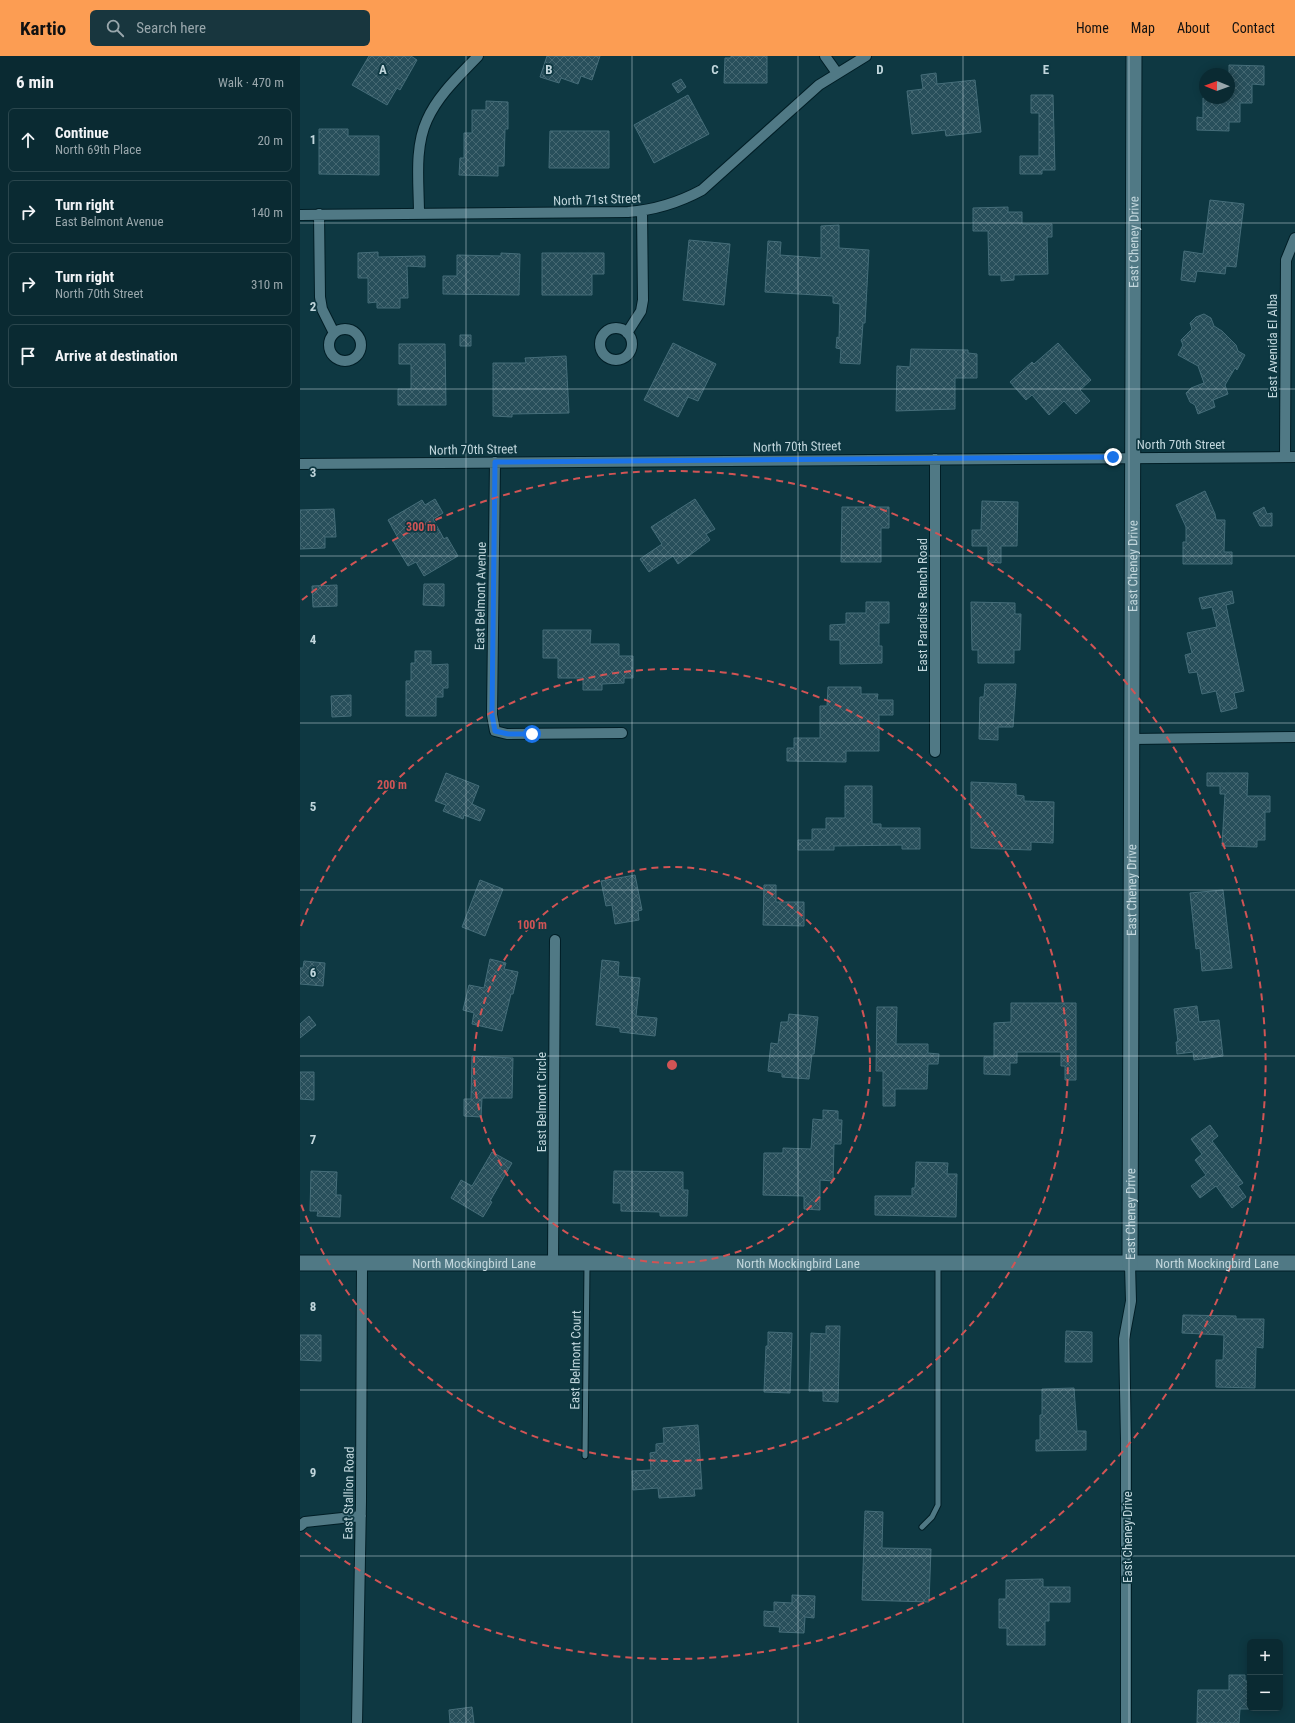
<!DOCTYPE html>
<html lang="en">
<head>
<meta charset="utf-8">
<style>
  body { margin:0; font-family:"Roboto Condensed",sans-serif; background:#18363e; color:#f1f3f6 }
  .controls { position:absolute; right:12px; bottom:12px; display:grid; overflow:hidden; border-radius:6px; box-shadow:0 2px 10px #0003 }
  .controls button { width:36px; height:36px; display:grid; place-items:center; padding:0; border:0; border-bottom:1px solid #2a464d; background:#0a2a32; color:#f1f3f6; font:20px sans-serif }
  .compass { position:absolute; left:899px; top:12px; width:36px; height:36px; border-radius:50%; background:#0a2a32; box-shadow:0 2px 10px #0003; rotate:271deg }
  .stop { position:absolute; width:12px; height:12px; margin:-9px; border:3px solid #1a73e8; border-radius:50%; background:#fff }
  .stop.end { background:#1a73e8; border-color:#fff; box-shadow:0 1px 4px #0008 }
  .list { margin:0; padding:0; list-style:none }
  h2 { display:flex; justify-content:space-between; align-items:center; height:52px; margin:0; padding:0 16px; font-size:17px }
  h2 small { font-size:13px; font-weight:400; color:#99a7ac }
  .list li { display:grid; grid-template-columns:26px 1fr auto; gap:12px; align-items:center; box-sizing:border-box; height:64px; margin:0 8px 8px; padding:0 8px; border:1px solid #2a464d; border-radius:6px }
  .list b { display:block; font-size:15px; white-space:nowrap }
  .list p { margin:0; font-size:13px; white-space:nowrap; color:#99a7ac }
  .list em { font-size:13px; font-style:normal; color:#99a7ac }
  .icon { flex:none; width:22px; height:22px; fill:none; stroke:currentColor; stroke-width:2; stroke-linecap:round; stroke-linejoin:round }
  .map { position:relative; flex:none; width:995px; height:1667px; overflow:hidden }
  header { display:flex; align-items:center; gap:24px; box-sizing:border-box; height:56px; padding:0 20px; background:#fc9d53; color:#111 }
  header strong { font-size:19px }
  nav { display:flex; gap:22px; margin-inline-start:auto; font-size:14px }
  .search { width:280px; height:36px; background:#18363e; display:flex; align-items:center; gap:10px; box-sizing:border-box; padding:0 14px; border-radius:6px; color:#99a7ac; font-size:15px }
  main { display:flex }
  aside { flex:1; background:#0a2a32 }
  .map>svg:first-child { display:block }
  .building { fill:url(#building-cross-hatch); stroke:#456d79 }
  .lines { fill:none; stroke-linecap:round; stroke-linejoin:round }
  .lane-casing { stroke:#001e26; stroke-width:7 }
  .street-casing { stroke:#001e26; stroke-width:12 }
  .secondary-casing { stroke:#001e26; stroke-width:17 }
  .lane { stroke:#507985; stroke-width:5 }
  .street { stroke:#507985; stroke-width:10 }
  .secondary { stroke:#507985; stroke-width:15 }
  .route { stroke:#1a73e8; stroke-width:5 }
  .grid { fill:none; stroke:#c1d6dc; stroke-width:1; stroke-opacity:0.55 }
  .ring { fill:none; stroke:#d15455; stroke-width:2; stroke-dasharray:7 5 }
  .labels { text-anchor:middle; stroke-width:3.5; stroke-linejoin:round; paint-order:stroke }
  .street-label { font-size:13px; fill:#c1d6dc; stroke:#0e3842 }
  .grid-label { font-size:13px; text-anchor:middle; font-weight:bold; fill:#c1d6dc; stroke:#0e3842; stroke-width:3.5; stroke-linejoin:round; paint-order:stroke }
  .centre { fill:#d15455; stroke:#0e3842; stroke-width:2 }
  .ring-label { font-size:12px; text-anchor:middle; font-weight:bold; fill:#d15455; stroke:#0e3842; stroke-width:3.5; stroke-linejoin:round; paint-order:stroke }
</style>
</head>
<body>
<header>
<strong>Kartio</strong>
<div class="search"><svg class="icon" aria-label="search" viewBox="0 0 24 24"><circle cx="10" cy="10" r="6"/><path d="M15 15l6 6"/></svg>Search here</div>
<nav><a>Home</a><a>Map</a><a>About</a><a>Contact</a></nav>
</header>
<main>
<aside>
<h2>6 min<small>Walk · 470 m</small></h2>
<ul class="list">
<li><svg class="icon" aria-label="ahead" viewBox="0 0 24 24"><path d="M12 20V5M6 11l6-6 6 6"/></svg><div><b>Continue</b><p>North 69th Place</p></div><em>20 m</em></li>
<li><svg class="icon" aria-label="right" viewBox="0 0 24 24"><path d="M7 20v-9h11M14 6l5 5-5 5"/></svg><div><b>Turn right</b><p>East Belmont Avenue</p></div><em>140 m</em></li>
<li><svg class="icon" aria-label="right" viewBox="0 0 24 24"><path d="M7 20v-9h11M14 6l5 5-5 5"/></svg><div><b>Turn right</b><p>North 70th Street</p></div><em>310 m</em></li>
<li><svg class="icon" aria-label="arrive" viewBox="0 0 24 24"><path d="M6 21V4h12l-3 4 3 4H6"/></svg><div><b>Arrive at destination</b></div></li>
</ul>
</aside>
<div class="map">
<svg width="995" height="1667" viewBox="0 0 995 1667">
  <defs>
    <pattern id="building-cross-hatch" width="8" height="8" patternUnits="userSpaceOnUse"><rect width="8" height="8" fill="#284f5b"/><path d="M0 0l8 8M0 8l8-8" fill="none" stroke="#456872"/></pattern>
  </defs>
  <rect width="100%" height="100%" fill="#0e3842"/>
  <path class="building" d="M69,0H111L117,4L100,34L97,32L87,49L52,29Z
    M247,0H300L292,24L281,20L278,28L261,22L259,27L240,21Z
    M431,0H467V27H424L425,2H431Z
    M929,9L964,10V29L952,28V47H940V66H929V75L897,74V61L903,62V42H929Z
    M636,17L637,28L675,24L681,76L646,80L645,74L612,78L607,35L623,33L621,19Z
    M381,23L386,31L378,37L372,28Z
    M388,39L409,78L354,107L334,69Z
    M731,39H753L755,114H742V118H720V100H739V57H731Z
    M186,45L208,46V73H205L204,110H198V120L159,119L160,102H164V77H172V54H186Z
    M19,73H48V80H79V119L19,118Z
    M250,75H309V112H249Z
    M910,144L944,148L936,211L926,210L925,218L897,215L895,226L881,224L884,195L903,198Z
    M708,151V156H722V168H752V181H747L748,218L714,219V224L701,225V219H689L688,175H673V152Z
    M539,169V192L569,194L565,267H563L560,308L540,307L541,293L536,292L537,281L539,282L540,248L533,247V240L465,236L468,185L481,186L480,199L521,202V170Z
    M389,184L430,188L424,249L383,244Z
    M78,196V201L125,200V211L107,210L108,242H100V252H77V246L68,247V222H58V197Z
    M201,197L220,198L219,239L143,238V220H157V199L201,200Z
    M242,197H304V218H292V239H242Z
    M904,258L911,262L914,270L922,275L936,289L938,295L945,299L937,314L935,312L925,329L928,338L913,344L915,351L898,358L895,349L890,346L886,337L891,332L904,327L898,310L878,299L883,289L881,284L892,273L890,267L896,261Z
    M160,279H171V290H160Z
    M373,287L416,308L398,345L388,341L378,361L344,344Z
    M758,287L791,324L780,334L790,345L776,358L764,345L749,359L732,339L726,344L710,326L732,306L734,308Z
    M99,288H145L146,349H98V333H111V308H99Z
    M611,293L668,294V297L677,298V322H655V353L596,355L597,310L610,311Z
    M266,300L269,357L212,358V361L193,360V307H226L225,302Z
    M905,435L915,458L916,464H925L924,496H932V508H883V486H886V471L876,449Z
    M135,443L143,457L133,463L144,483L147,481L158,500L124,520L116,506L108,510L93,485L98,482L88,464L122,444L125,449Z
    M395,443L415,473L406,478L410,484L378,508L373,500L349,516L340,503L362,488L351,471Z
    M682,445L718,446L717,490H701V507L688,506V490H672V474H681Z
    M542,451H589V472H581V506H541Z
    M964,451L967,458L972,457V470H960L953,457Z
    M34,453L36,481H25V492L0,493V454Z
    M124,528H144V550L123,549Z
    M37,529V550L13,551L12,530Z
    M932,535L934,547L926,549L944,635L934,637L937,652L921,656L916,635L902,638L897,616L889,617L885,599L892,597L887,577L917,571L912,551L902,553L899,542Z
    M566,546H589V567H579V590H582V607L540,608V584H530V569L546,568V557H566Z
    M671,546L715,547V558H721L720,594H714V607H678V594H672Z
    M243,574H291L290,588H319V600H333V622H324V627L302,628V634H283V622H258V602H243Z
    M115,595H131V609L148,608V632H143V641H136V660H106V625H111V607H115Z
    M685,628H716L713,671H698V684L679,683L680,641H684Z
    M528,631H561V638H578L577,644H593V659H579V695H546V706L487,705V692H494V682H520V650H527Z
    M51,639V660L32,661L31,640Z
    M146,717L179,730L172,748L185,754L180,765L164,759L163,763L143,755L146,749L135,745Z
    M907,717H948L947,740H970V756H965V784H957V791L922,790L925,738H920V730H907Z
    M671,726L716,728V739L724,740V745L754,746L753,787L731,786V794L671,792Z
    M545,730H572V768H581V772H620V793H602V789L534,790V794H498V784H512V773H526V762H545Z
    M335,819L342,854L338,855L339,864L315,868L312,849L306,850L301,825Z
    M180,824L203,833L185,880L162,871Z
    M464,829H476V846H504V870L463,869Z
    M923,834L932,912L902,915L900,892L896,893L890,837Z
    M190,903L206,907L204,913L218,916L213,938H211L202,975L172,968L174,957L163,954L169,929L184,932Z
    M302,904L319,906L318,920L340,922L336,960L357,962L355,980L320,976V972L296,969Z
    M4,905L25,907L23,930L0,928V912H3Z
    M711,947H776V1024H765V1010H761V996H717V1007H710V1019L684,1018V1001H694V967L711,966Z
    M897,950L899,966L919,964L923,1000L894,1004L893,996L877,998L876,986H878L874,953Z
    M577,951H597L596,988H628V997L639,998L638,1008H628L627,1033H595V1050H583V1015H576Z
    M489,958L518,961L514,998H512L509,1023L482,1021V1017L468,1015L471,987L478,988L481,966H488Z
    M9,960L16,969L0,982V968Z
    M172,1000L213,1002L212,1042H182L181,1061L164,1060V1043H171Z
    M0,1016H14V1044L0,1043Z
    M523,1054L538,1055V1064H542L541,1088H534L533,1125L520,1124V1154L504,1153V1140L463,1139L464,1097H483V1092L511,1093L513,1063L523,1064Z
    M910,1069L918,1080L912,1085L943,1127L938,1130L946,1141L932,1152L916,1130L900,1142L891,1130L906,1119L895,1104L902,1098L891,1083Z
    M192,1096L212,1107L190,1145L192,1146L183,1161L151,1142L161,1124L172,1130Z
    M616,1106L648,1107L647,1118H657L656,1161L575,1159V1140H612V1132H615Z
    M11,1115L37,1116L36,1139H41L40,1161L17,1160L18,1155H10Z
    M314,1115L383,1116V1134H388L387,1160H360V1156L321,1155V1147H313Z
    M883,1259L936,1260V1263H964L963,1292L956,1291L955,1332L916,1331V1304H923L924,1279L882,1277Z
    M526,1270H540L538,1346L523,1345V1335H509L511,1277L526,1278Z
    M766,1275L792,1276V1306H765Z
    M468,1276L492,1277L490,1337L464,1336L466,1290H468Z
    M0,1279H21V1305L0,1304Z
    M774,1332L777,1375H786V1394L736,1395V1384H740V1359H742V1333Z
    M398,1369L402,1433H394L395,1440L359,1442L358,1432L333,1434L332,1415L351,1414L350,1397L356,1396V1388L364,1387L363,1372Z
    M565,1455L583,1456L582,1492L631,1493L629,1546L562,1544Z
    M743,1523V1531H770V1546H749V1565H745V1589H707V1572H699V1543H706V1524Z
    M492,1539L515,1540L514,1562L505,1561L504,1577L479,1576L480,1571L464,1570V1555L474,1556V1546L492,1547Z
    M929,1619H945V1625H950V1653H940L939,1667H897L898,1634H929Z
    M172,1651L174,1667H150L149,1654Z"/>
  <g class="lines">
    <defs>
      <path id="lane" d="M285,1400L287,1209
        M622,1471L632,1461L638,1449V1209"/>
      <path id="street" d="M525,0L537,17
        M19,158L20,241L22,253L34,277
        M119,158C119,128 114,92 127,64C138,39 160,19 178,0
        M0,159L328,156C355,154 378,147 402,134L519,29L566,0
        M300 288a16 16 0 1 1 32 0a16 16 0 1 1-32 0Z
        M29 289a16 16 0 1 1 32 0a16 16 0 1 1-32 0Z
        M327,277L341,255L343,244L342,155
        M985,400L986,204L995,182
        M195,406L192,659L195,675L207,678L322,677
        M0,408L995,401
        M832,683L995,681
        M635,696V403
        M253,1208L255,884
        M0,1470L5,1466L61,1460
        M57,1667L61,1445L62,1208
        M826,1667V1383L824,1283L831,1245L830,1209"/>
      <g id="secondary">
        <path id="s1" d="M0,1207H995"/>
        <path id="s2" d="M830,1209L834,0"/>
      </g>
    </defs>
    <use href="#lane" class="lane-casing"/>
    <use href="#street" class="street-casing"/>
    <use href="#secondary" class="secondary-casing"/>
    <use href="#lane" class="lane"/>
    <use href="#street" class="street"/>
    <use href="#secondary" class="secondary"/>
  </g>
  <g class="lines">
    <path class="route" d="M232,678H208L195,675L192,659L195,406L813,401"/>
  </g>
  <path class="grid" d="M166,0V1667M332,0V1667M498,0V1667M663,0V1667M829,0V1667M0,167H995M0,333H995M0,500H995M0,667H995M0,834H995M0,1000H995M0,1167H995M0,1334H995M0,1500H995"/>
  <g class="ring">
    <circle cx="372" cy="1009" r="198"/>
    <path d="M1 870A396 396 0 1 1 1 1148"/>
    <path d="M2 544A594 594 0 1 1 2 1474"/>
  </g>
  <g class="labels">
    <g class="street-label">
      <text transform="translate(297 143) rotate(-2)" y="5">North 71st Street</text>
      <text dy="5" stroke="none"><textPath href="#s2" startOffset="1023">East Cheney Drive</textPath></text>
      <text transform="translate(972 290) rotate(-90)" y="5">East Avenida El Alba</text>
      <text x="881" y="393">North 70th Street</text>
      <text transform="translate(497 390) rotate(-1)" y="5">North 70th Street</text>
      <text transform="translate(173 393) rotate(-1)" y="5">North 70th Street</text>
      <text dy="5" stroke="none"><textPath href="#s2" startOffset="699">East Cheney Drive</textPath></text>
      <text transform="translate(180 540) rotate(-89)" y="5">East Belmont Avenue</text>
      <text transform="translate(622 549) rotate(-90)" y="5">East Paradise Ranch Road</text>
      <text dy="5" stroke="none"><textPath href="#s2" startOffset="375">East Cheney Drive</textPath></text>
      <text transform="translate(241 1046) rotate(-90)" y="5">East Belmont Circle</text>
      <text dy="5" stroke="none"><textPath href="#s2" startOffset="51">East Cheney Drive</textPath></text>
      <text dy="5" stroke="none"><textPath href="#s1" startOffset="174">North Mockingbird Lane</textPath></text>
      <text dy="5" stroke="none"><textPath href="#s1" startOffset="498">North Mockingbird Lane</textPath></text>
      <text dy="5" stroke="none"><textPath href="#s1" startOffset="917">North Mockingbird Lane</textPath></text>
      <text transform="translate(275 1304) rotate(-89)" y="5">East Belmont Court</text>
      <text transform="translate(48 1437) rotate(-89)" y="5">East Stallion Road</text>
      <text transform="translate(827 1481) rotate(-90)" y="5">East Cheney Drive</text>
    </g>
  </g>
  <g class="grid-label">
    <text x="83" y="18">A</text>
    <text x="249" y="18">B</text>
    <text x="415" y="18">C</text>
    <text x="580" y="18">D</text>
    <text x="746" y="18">E</text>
    <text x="13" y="88">1</text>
    <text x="13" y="255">2</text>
    <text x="13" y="421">3</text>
    <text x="13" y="588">4</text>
    <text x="13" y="755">5</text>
    <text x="13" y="921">6</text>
    <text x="13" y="1088">7</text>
    <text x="13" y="1255">8</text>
    <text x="13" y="1421">9</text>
  </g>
  <circle cx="372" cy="1009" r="6" class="centre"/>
  <g class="ring-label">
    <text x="121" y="475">300 m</text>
    <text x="92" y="733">200 m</text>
    <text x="232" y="873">100 m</text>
  </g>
</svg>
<div class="controls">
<button>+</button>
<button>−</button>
</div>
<svg class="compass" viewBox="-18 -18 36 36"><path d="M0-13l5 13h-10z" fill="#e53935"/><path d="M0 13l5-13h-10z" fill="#99a7ac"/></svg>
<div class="stop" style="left:232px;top:678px"></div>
<div class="stop end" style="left:813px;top:401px"></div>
</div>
</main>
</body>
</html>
